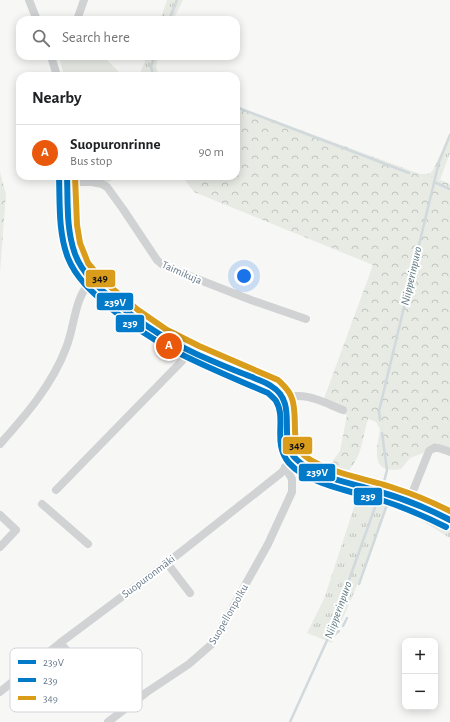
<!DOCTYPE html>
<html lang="en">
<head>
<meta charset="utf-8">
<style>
  body { margin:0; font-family:"Alegreya Sans",sans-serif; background:#f6f6f6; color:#202124 }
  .controls { position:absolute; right:12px; bottom:12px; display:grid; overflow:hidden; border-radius:8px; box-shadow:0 2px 10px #0003 }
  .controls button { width:36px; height:36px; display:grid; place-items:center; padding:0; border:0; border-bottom:1px solid #e0e0e0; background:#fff; color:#202124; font:20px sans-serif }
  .you { position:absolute; left:244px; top:276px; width:14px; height:14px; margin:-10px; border:3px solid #fff; border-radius:50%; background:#1a73e8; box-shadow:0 0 0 6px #1a73e833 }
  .badge { display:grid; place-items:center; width:26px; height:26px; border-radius:50%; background:#ea580c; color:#fff; font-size:13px; font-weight:700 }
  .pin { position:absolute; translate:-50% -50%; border:2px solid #fff; box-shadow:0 1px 4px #0006 }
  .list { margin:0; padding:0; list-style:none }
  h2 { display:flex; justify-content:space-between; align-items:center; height:52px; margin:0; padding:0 16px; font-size:17px }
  h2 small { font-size:13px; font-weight:400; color:#757577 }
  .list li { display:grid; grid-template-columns:26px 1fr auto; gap:12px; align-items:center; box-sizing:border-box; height:56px; padding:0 16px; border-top:1px solid #e0e0e0 }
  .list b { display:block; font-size:15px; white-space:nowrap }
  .list p { margin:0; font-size:13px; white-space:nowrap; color:#757577 }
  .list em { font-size:13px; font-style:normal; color:#757577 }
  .icon { flex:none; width:22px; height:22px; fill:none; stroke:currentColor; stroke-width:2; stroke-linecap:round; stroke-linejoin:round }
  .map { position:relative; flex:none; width:450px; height:722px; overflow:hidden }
  .search { position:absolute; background:#fff; box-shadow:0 2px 10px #0003; left:16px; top:16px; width:224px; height:44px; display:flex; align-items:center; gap:10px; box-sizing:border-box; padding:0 14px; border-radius:12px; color:#757577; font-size:15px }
  .panel { position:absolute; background:#fff; box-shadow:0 2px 10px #0003; left:16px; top:72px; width:224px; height:108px; border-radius:12px }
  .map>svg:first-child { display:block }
  .grass { fill:url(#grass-tufts) }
  .forest { fill:url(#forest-crowns) }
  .park { fill:#e7ebe4 }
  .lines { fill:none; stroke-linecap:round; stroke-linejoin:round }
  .stream { stroke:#d1d9dc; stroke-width:2.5 }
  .minor { stroke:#d1d2d3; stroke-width:8 }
  .bus-1-casing { stroke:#fff; stroke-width:9 }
  .bus-2-casing { stroke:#fff; stroke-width:9 }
  .bus-3-casing { stroke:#fff; stroke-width:9 }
  .bus-1 { stroke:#007ac9; stroke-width:6 }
  .bus-2 { stroke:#007ac9; stroke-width:6 }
  .bus-3 { stroke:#da9d1b; stroke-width:6 }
  .labels { text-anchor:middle; stroke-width:4; stroke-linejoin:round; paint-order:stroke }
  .street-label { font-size:11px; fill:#657889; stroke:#fff }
  .water-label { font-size:12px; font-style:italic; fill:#617a84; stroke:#fff }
  .key { fill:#fff; stroke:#d1d6dc; stroke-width:1 }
  .key-label { font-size:11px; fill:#657889 }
  .line-badge { stroke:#fff; stroke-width:1.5 }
  .badge-label { font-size:11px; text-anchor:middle; font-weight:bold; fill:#fff }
  .pale-badge-label { font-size:11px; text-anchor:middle; font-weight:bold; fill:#111 }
</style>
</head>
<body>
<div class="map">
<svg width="450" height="722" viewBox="0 0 450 722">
  <defs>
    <pattern id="grass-tufts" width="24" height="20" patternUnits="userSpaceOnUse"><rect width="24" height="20" fill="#e7ebe4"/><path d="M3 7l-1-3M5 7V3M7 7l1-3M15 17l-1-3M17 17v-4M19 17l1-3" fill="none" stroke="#bfc3bf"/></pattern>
    <pattern id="forest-crowns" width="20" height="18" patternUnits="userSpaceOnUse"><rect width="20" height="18" fill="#e7ebe4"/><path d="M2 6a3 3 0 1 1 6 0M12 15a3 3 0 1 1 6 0" fill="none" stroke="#bfc3bf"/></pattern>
  </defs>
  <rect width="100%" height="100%" fill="#f7f7f6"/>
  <path class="grass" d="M167,0H183L173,20H160Z
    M147,56H159L156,66L158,73L154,76H139Z
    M450,133V153L440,180L426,174L430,173L433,170Z
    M360,489L427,513L450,525V538L406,511L386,507L356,588L332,643L307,633L324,599Z"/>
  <path class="forest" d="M236,106L420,174H426L450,184V449L426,450L423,453L410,458L401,469C369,475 377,448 380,429L376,422L368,419C361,442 364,452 347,473L329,466L340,451L347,415L322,404L373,265L194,192L182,176H236Z
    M0,172L6,194L0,273Z"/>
  <path class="park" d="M59,56H103L123,76H64Z
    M77,176H109L111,181L107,183L77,179Z"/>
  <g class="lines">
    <path class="stream" d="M169,20L177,0
      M155,56L151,66L153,75L155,76
      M236,107L409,173
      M434,182L450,189
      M380,420L379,411L439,162L450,135
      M382,433L387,470L384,482
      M359,584L389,499
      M343,626L347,618
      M329,636L334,635L339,631
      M290,722L329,636L379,496"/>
    <path class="minor" d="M29,0L37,20
      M77,20L84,0
      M51,56L57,76
      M67,176C69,203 66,229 75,254C82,272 97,287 112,299C130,315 150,330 171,341C203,359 238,371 272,386C276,390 281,393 284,399C293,417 281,442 295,458C308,475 363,485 385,493C407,500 429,509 450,520
      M67,182H92L102,184L107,187L123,209L157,260L164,266L251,300L306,319
      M284,399C302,390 325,403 343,410
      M0,444C26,415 52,385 66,348C75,326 74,297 92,280
      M56,490L182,361L188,350
      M409,501L429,451C436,445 442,449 450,452
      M42,504L88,544
      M0,515L16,530L0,547
      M167,563L190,593
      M60,643L104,692
      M0,692L60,643L167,563L281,473L294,458
      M108,722L147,692L189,664L213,643L268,544L292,492V479L285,467"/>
    <defs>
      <path id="bus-1" d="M67,176C68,202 66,229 75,254C82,273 98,287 113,300C142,325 174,345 210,360C224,366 238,372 252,377C258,380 265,382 271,386C300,403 276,439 296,459C315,478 353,483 377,491C402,498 427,508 450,520"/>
      <path id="bus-2" d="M59,176C60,203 58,232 68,258C76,278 92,292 108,306C158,349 208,367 268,393C270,395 274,398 276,401C287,419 272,443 289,463C307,484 358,493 384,501C406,508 426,517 446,527"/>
      <path id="bus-3" d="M75,176L77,225L80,243L88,263L101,279L138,310L167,330L199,346L278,380C283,385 288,389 291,396C299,413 290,439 301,452C315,470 371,480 394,488C413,494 432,502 450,511"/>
    </defs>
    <use href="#bus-1" class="bus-1-casing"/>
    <use href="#bus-2" class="bus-2-casing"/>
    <use href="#bus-3" class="bus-3-casing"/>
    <use href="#bus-1" class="bus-1"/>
    <use href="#bus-2" class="bus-2"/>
    <use href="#bus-3" class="bus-3"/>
  </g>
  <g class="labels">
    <g class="street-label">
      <text transform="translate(182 272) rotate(24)" y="4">Taimikuja</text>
      <text transform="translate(148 576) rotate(-37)" y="4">Suopuronmäki</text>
      <text transform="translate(228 614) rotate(-60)" y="4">Suopellonpolku</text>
    </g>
    <g class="water-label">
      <text transform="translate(411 276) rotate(-77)" y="4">Niipperinpuro</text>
      <text transform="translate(338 610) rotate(-70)" y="4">Niipperinpuro</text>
    </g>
  </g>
  <rect x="10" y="648" width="132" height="64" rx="6" class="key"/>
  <rect x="18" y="660" width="18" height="4" fill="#007ac9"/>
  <rect x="18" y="678" width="18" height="4" fill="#007ac9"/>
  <rect x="18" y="696" width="18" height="4" fill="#da9d1b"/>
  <g class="key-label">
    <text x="43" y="666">239V</text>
    <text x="43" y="684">239</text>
    <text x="43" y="702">349</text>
  </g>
  <g class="line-badge">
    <rect x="85" y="269" width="31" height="19" rx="4" fill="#da9d1b"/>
    <rect x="96" y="292" width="38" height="19" rx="4" fill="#007ac9"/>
    <rect x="115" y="314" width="30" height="19" rx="4" fill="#007ac9"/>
    <rect x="282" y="436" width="31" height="19" rx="4" fill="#da9d1b"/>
    <rect x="298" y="463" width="38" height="19" rx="4" fill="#007ac9"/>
    <rect x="353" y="487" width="30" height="19" rx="4" fill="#007ac9"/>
  </g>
  <g class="badge-label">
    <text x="115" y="306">239V</text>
    <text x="130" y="327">239</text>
    <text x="317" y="476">239V</text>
    <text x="368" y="500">239</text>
  </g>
  <g class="pale-badge-label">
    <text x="100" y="282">349</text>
    <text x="297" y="449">349</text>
  </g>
</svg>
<div class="controls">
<button>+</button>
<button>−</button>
</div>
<div class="you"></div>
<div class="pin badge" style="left:169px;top:346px">A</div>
<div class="search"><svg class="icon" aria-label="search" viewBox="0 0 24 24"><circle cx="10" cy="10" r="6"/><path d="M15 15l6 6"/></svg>Search here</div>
<section class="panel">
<h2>Nearby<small></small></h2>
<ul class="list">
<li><span class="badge">A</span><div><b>Suopuronrinne</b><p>Bus stop</p></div><em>90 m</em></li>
</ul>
</section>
</div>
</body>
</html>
